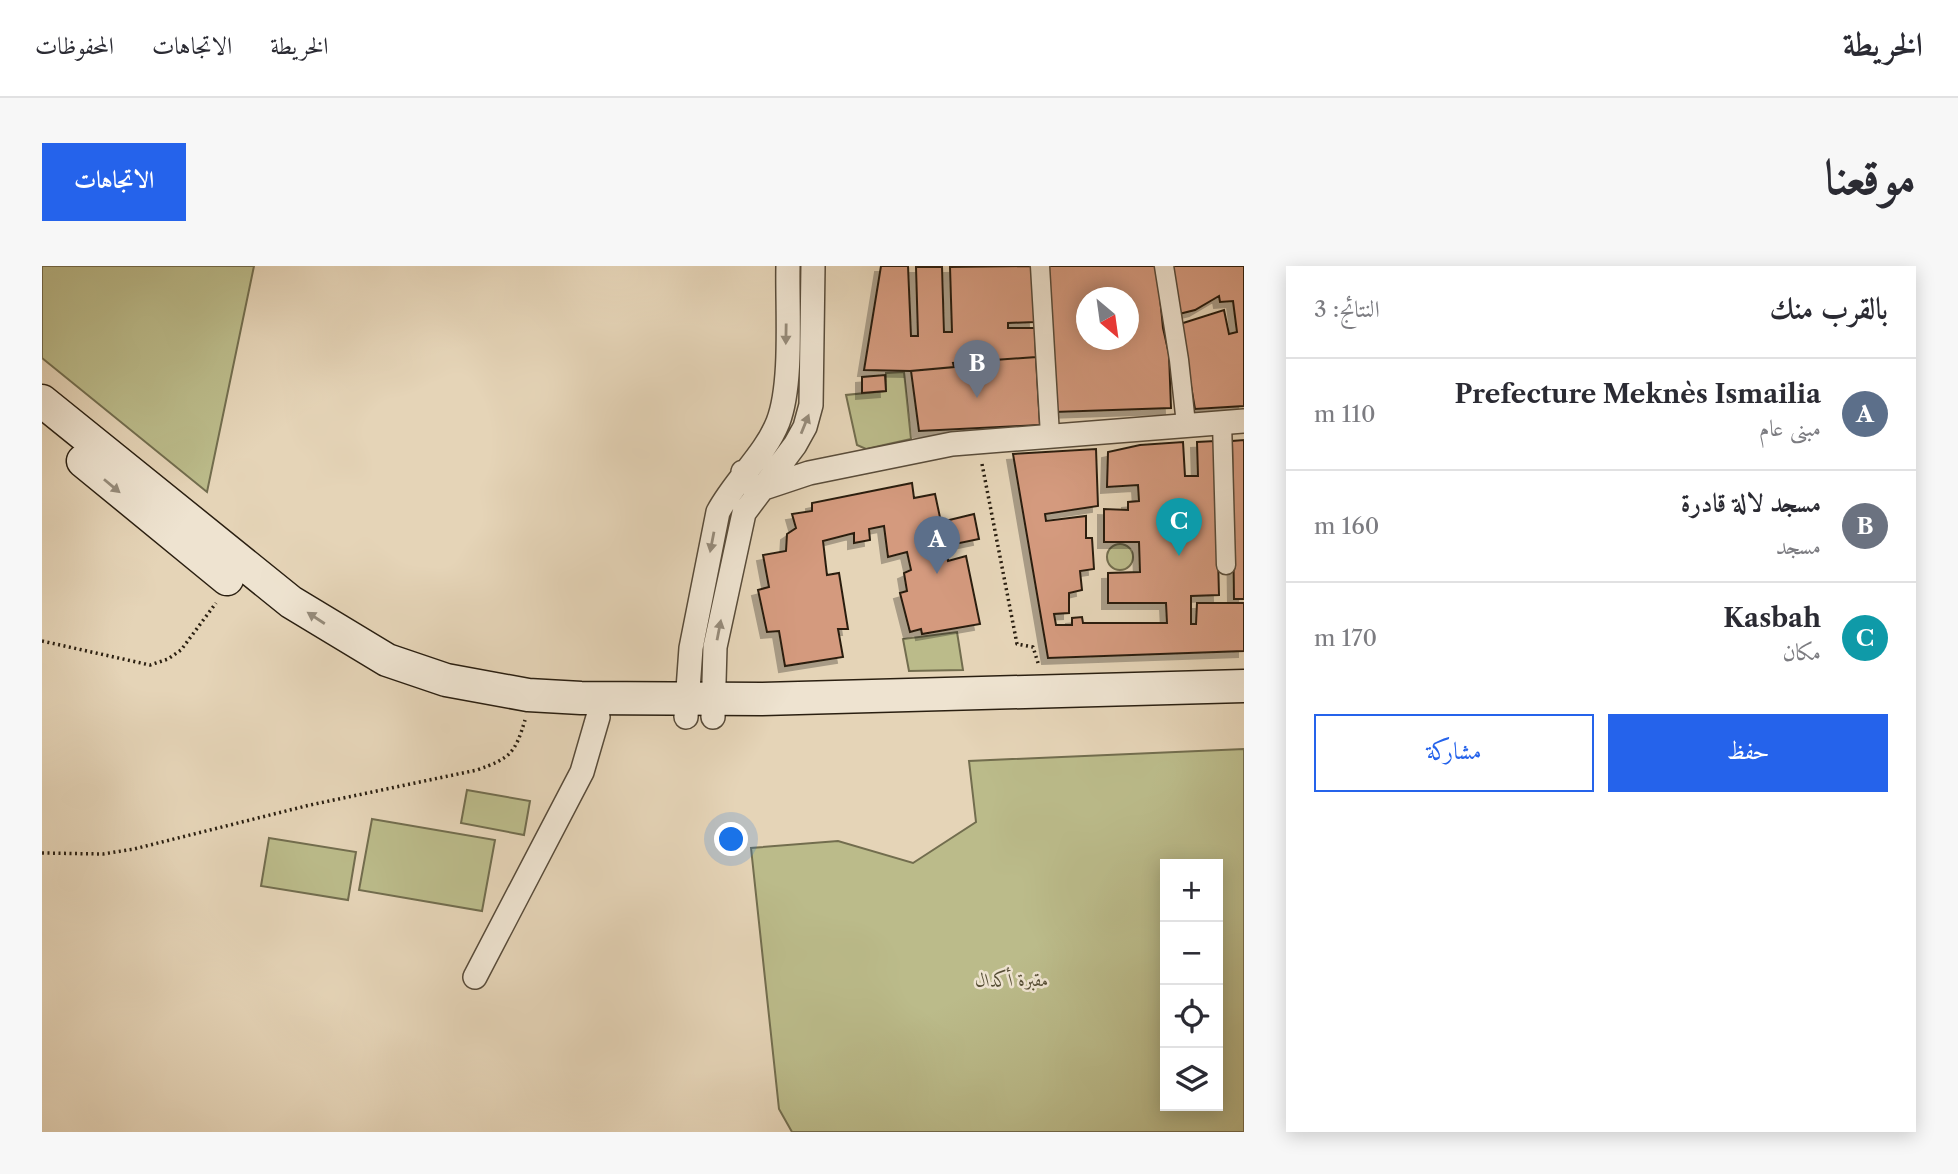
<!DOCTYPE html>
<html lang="ar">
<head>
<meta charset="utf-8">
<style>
  body { margin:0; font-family:"Libre Caslon Text",Amiri,serif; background:#f7f7f7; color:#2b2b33; direction:rtl }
  .controls { position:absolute; right:21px; bottom:21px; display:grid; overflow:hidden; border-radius:0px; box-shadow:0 4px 18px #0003 }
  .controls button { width:63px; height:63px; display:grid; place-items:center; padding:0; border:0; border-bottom:2px solid #e1e1e2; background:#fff; color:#2b2b33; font:35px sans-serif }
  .compass { position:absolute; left:1034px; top:21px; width:63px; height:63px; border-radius:50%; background:#fff; box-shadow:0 4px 18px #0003; rotate:151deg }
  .you { position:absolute; left:690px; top:574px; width:24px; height:24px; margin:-18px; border:5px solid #fff; border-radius:50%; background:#1a73e8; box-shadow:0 0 0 10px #1a73e833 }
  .badge { display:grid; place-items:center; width:46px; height:46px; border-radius:50%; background:#2563eb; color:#fff; font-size:23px; font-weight:700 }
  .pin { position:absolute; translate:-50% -58px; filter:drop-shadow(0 2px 4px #0008) }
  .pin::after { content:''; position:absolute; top:37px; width:24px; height:21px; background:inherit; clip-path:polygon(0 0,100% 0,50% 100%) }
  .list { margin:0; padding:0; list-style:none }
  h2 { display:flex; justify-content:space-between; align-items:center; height:91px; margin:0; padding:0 28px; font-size:30px }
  h2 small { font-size:23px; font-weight:400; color:#7c7c81 }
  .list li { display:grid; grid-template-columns:46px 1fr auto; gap:21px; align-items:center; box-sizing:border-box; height:112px; padding:0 28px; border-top:2px solid #e1e1e2 }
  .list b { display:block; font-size:26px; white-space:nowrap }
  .list p { margin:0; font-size:23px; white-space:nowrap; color:#7c7c81 }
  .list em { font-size:23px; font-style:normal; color:#7c7c81 }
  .actions { display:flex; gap:14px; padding:21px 28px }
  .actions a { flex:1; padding:16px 0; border:2px solid #2563eb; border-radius:0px; text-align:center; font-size:24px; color:#2563eb }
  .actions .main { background:#2563eb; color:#fff }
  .icon { flex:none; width:38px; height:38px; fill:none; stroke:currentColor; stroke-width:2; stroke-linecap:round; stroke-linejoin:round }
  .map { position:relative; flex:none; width:1202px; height:866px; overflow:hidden; direction:ltr; border-radius:0px }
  header { display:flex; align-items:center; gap:42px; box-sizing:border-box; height:98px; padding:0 35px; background:#fff; border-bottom:2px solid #e1e1e2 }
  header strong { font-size:33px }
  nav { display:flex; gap:38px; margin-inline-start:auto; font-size:24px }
  .intro { display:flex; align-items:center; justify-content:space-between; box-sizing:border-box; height:168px; padding:0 42px }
  h1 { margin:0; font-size:49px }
  .button { padding:18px 32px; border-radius:0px; background:#2563eb; color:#fff; font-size:24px; font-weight:700 }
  main { display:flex; gap:42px; padding:0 42px }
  aside { flex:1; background:#fff; border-radius:0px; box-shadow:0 4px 18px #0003 }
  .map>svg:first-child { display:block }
  .green { fill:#bbbb8a; stroke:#726d4e; stroke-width:2; fill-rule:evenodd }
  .building { fill:#d49a7e; stroke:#2a1f11; stroke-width:2; fill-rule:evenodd; filter:url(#shadow) }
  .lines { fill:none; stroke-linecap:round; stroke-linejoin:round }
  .pedestrian-casing { stroke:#594c3a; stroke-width:21 }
  .minor-casing { stroke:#594c3a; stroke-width:26 }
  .secondary-casing { stroke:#2a1f11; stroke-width:35 }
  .path { stroke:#2a1f11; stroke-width:3.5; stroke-dasharray:2 3.5; stroke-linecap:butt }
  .pedestrian { stroke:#eee3d0; stroke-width:18 }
  .minor { stroke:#eee3d0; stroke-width:23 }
  .secondary { stroke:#eee3d0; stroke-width:32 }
  .oneway { fill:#968b7a }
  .labels { text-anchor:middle; stroke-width:5; stroke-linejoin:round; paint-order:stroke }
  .park-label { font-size:18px; font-style:italic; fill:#564e35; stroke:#eee3d0 }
</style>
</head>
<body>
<header>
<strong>الخريطة</strong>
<nav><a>الخريطة</a><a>الاتجاهات</a><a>المحفوظات</a></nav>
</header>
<div class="intro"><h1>موقعنا</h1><a class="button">الاتجاهات</a></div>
<main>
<aside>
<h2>بالقرب منك<small>النتائج: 3</small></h2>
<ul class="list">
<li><span class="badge" style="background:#5c6f8a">A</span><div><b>Prefecture Meknès Ismailia</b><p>مبنى عام</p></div><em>110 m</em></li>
<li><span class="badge" style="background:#6b7280">B</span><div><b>مسجد لالة قادرة</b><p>مسجد</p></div><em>160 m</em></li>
<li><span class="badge" style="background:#0f9aa8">C</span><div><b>Kasbah</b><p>مكان</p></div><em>170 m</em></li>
</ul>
<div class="actions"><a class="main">حفظ</a><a>مشاركة</a></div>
</aside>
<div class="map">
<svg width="1202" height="866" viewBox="0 0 1202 866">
  <defs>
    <filter id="shadow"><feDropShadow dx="-6" dy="6" stdDeviation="0" flood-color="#0004"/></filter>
  </defs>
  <rect width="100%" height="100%" fill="#e5d4b7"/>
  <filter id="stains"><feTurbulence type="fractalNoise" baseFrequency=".00286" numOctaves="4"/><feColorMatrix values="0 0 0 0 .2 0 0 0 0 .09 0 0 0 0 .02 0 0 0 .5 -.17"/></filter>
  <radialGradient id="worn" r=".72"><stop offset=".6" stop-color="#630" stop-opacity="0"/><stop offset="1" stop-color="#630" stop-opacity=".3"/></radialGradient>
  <path class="green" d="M0,0H212L165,226L0,92Z
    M862,106L869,173L824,183L815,179L804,129L844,125V107Z
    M1065 291a13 13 0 1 1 26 0a13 13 0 1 1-26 0Z
    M915,366L921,404L867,405L861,373Z
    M1202,483V866H750L737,843L709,582L796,575L871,597L934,556L927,495ZM1123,598H1176V840H1123Z
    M425,524L488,535L482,569L419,557Z
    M330,553L453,574L440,645L317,624Z
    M227,572L314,586L306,634L219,620Z"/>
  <path class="building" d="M839,0H866L869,70H876L874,1H900L902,66H910L908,1L992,0L993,56L966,57V62H993L994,91L911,97L912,101L869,105L822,104Z
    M1005,0H1115L1121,62L1127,88L1129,142L1012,146ZM1044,32H1086V74H1044Z
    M1126,0H1202V140L1153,143L1138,58L1182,44L1187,68L1195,66L1191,35L1178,36L1177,30L1153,44L1137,48Z
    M994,91L998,159L877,165L869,105L912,101L911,97Z
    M843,109L844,125L820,127V111Z
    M1202,174V333H1192L1190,175Z
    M1173,175L1177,329L1149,330V358H1154L1155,337H1202V385L1006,392L971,188L1054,183L1056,240L1003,248L1004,255L1044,250V272H1050L1052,303L1038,305L1040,324L1027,327V347L1012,348L1014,359H1030V352L1040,351L1041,357H1125L1124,337H1066V307L1098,306L1097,276H1062V243L1086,244V236L1097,235L1096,219L1065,221L1066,186L1098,179L1141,176L1143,210H1156L1155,176Z
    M870,217L872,232L893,228L899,256L932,248L937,273L903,280L906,295L924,290L938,358L880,368L879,363L868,366L858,327L865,325L862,307L869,304L865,286L846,291L842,260L827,263L828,274L812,277V267L781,275L785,309L797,307L806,363H796L801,391L743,400L737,365L725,366L716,324L727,321L721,289L744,285L745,268L754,262L750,248L770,245V237Z"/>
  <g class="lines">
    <defs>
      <path id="pedestrian" d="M998,0L1008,169
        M1122,0L1137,94L1144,158
        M1180,156L1184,299"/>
      <path id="minor" d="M701,206L708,218L719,223L767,207L910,178L1202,155
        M644,451L649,382L676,246C693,214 723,189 736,156C751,117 745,43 746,0
        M671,451L673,381L702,247L753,179L763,161L769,139L771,0
        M433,711L540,506L556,451"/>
      <path id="secondary" d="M0,135L249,336L345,394L404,414L486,429L539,432L720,433L1202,420
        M41,195L185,313"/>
    </defs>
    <use href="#pedestrian" class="pedestrian-casing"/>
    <use href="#minor" class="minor-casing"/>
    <use href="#secondary" class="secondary-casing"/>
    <path class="path" d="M940,198L975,378L991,381L997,400
      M0,375L108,399L126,393L139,384L174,337
      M0,587L61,588L92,583L268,539L435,504C469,492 473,487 483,454"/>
    <use href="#pedestrian" class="pedestrian"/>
    <use href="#minor" class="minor"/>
    <use href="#secondary" class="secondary"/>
  </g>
  <defs><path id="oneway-solid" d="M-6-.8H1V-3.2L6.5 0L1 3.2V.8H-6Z" transform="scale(1.75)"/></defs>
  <g class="oneway">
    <use href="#oneway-solid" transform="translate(744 68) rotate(91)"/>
    <use href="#oneway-solid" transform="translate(763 158) rotate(-68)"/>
    <use href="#oneway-solid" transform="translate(70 220) rotate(40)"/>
    <use href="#oneway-solid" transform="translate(670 276) rotate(101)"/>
    <use href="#oneway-solid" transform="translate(274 352) rotate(-147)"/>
    <use href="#oneway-solid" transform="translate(677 364) rotate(-79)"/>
  </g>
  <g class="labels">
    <g class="park-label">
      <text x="970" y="720">مقبرة أكدال</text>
    </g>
  </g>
  <rect width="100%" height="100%" filter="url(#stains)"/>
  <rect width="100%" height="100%" fill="url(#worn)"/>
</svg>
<div class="controls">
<button>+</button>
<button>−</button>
<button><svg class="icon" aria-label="locate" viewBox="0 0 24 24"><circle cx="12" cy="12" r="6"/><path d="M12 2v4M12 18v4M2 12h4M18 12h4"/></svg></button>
<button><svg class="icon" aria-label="layers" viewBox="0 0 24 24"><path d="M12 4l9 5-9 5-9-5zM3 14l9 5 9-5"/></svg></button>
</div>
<svg class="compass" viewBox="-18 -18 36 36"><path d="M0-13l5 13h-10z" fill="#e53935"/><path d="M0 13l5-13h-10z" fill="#7c7c81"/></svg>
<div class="you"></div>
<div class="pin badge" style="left:895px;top:308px;background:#5c6f8a">A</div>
<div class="pin badge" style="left:935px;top:132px;background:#6b7280">B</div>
<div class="pin badge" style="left:1137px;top:290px;background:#0f9aa8">C</div>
</div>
</main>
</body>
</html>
